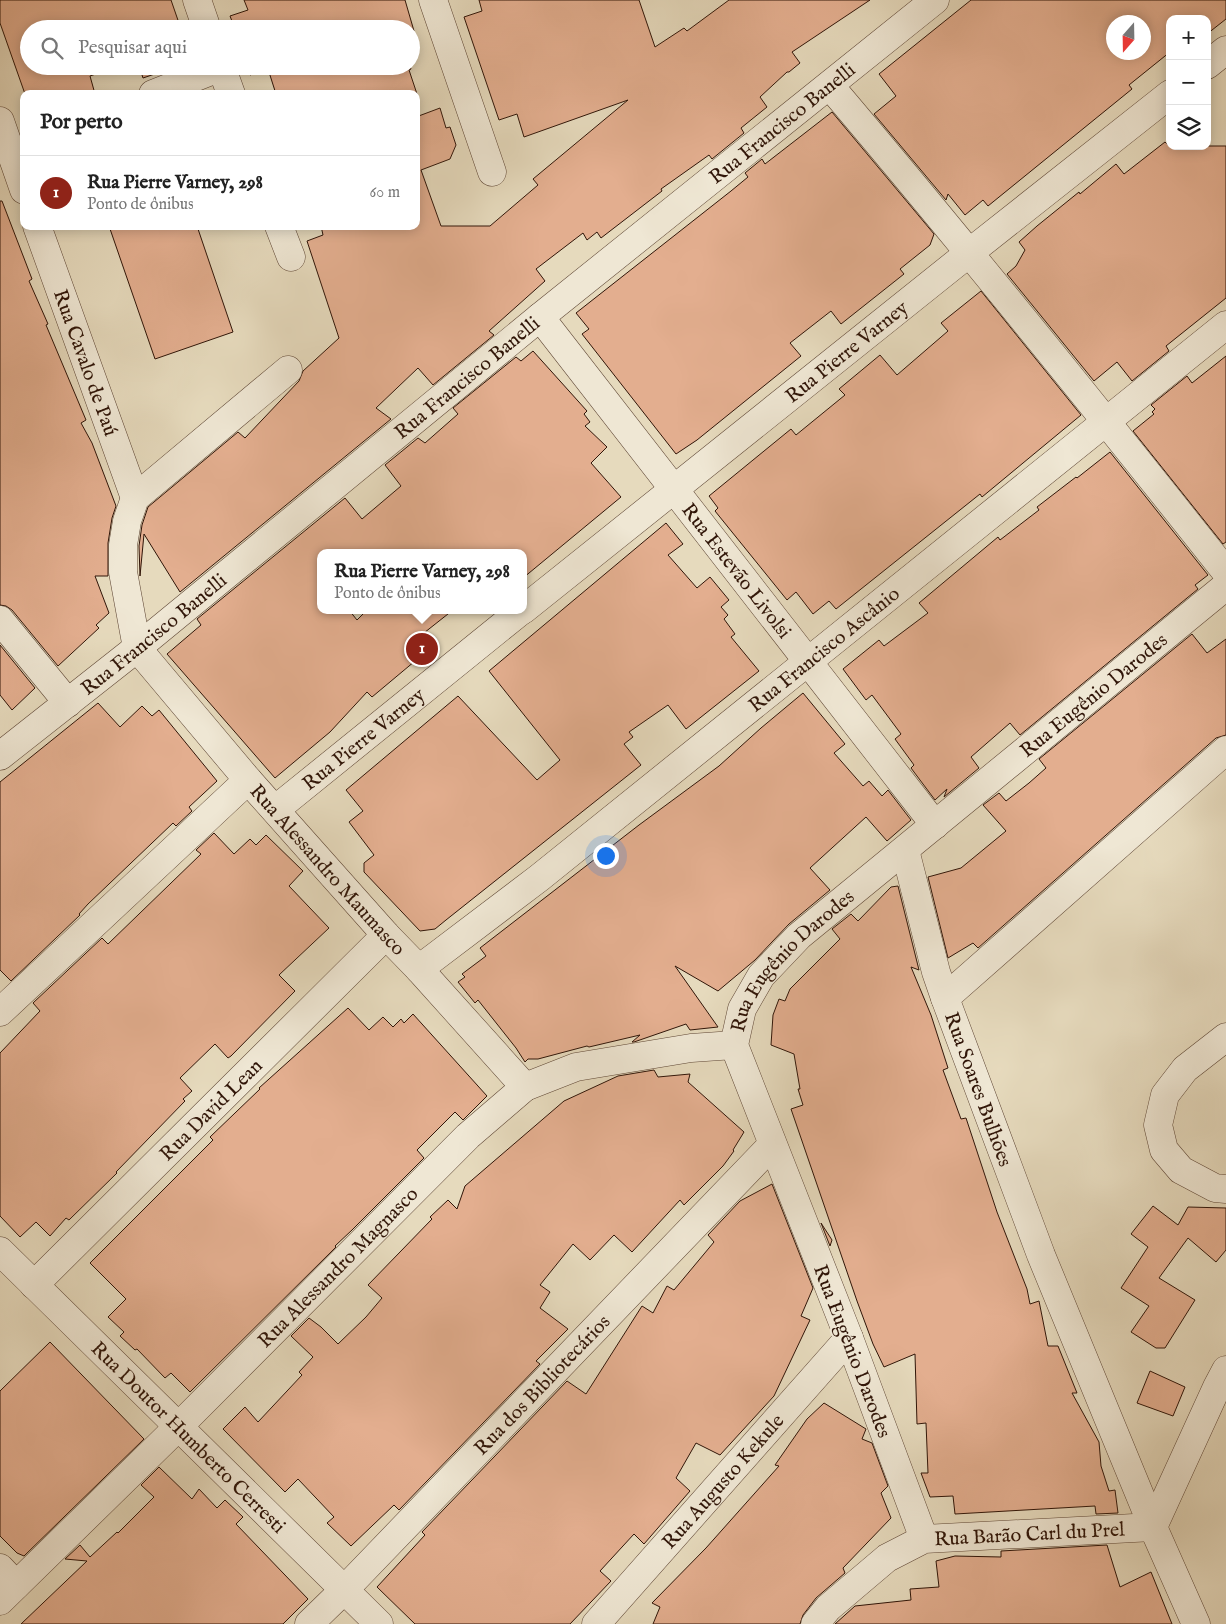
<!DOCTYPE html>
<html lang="pt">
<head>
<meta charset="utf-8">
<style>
  body { margin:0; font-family:"IM FELL English",serif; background:#f2f2f2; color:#222 }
  .controls { position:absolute; right:15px; top:15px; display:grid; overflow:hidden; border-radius:10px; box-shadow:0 2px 12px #0003 }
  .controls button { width:45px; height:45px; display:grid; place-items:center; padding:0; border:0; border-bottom:1px solid #e0e0e0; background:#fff; color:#222; font:25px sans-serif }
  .compass { position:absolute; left:1106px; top:15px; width:45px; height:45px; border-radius:50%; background:#fff; box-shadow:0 2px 12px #0003; rotate:200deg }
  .you { position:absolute; left:605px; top:855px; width:18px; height:18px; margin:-12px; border:4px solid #fff; border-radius:50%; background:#1a73e8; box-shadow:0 0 0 8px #1a73e833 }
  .badge { display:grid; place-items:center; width:32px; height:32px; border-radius:50%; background:#8f2418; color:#fff; font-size:16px; font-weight:700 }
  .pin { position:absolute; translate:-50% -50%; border:2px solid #fff; box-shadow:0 1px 5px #0006 }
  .popup { position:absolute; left:317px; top:549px; width:210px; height:65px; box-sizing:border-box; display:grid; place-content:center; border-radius:10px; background:#fff; filter:drop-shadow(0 1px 4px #0005); font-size:16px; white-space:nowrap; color:#767676 }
  .popup b { font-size:19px; color:#222 }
  .popup::after { content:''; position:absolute; left:50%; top:100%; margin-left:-10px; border:10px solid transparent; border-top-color:#fff }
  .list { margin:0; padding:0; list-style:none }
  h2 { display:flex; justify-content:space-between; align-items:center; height:65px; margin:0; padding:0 20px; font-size:21px }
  h2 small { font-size:16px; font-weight:400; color:#767676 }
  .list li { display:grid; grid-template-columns:32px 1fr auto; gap:15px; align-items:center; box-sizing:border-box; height:75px; padding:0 20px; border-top:1px solid #e0e0e0 }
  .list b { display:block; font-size:19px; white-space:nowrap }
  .list p { margin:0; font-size:16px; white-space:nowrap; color:#767676 }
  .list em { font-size:16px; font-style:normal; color:#767676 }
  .icon { flex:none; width:28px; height:28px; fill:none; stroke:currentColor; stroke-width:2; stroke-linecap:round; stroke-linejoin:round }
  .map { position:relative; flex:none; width:1226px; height:1624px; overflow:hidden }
  .search { position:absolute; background:#fff; box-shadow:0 2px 12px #0003; left:20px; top:20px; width:400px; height:55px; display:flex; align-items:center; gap:12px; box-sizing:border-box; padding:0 18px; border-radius:28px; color:#767676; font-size:19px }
  .panel { position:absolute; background:#fff; box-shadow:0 2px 12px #0003; left:20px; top:90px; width:400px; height:140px; border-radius:10px }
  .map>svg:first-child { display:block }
  .building { fill:#e3ae8f; stroke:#301508; fill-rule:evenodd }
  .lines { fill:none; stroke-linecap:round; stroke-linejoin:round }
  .minor-casing { stroke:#5e4635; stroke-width:29 }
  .minor { stroke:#efe7d4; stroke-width:28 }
  .labels { text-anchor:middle; stroke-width:4; stroke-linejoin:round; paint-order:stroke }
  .street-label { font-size:20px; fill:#301508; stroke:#efe7d4 }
</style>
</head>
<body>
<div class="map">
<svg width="1226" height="1624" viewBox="0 0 1226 1624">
  <rect width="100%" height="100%" fill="#e6dabd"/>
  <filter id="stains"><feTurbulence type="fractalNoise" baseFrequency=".004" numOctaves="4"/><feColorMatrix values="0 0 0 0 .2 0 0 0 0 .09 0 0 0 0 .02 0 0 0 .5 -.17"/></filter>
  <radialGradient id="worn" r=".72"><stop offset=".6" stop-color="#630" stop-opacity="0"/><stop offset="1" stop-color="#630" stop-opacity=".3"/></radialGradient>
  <path class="building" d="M0,0H171L181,29H29V66H119L90,76L95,94H25L0,23Z
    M244,0H405L414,31L411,32V29H235L230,16L248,10Z
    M479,0H639L655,47L684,28L687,31L729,0H870L792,52L800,63L789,72H787L760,97L767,107L741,128L744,133L712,159L709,155L661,189L662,191L601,238L597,232L587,240L583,233L536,269L545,281L489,331L494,335L433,385L418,368L376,408L391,419L180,592L144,534L140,576L139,546L142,525L148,507L238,432L245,438L299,381L303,371L339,338L307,241L323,235L321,226H416V117L440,108L446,128L450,127L456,145L450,159L421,170L441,226H490L538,185L533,179L628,100L524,137L517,114L499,120L464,17L482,11Z
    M971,0H1226V19L1207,34V19H1170V52L1129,85L1132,89L988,206L983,200L965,215L948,194L946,200L874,114L896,96L879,74ZM1114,22H1144V52H1114Z
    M139,66H175V67L143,78Z
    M247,66H410L411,69L409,70L417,94H276L268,69L250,75Z
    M832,112L934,234L930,245L900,269L904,274L841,324L831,311L790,343L801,356L697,440L676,454L582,334L589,329L576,313L731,191L748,177L745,173L762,159L765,164Z
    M1165,142L1169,146H1226V298L1166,346L1169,351L1132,381L1117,362L1094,381L1007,274L1016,266L1025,250L1019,242L1037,226L1079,192L1080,194L1116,164L1124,174Z
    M0,201H2L32,279L29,281L48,324L46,325L86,420L81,423L92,443L116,506L112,518L108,543V576H95L109,613L96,625L99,628L58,666L12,610L6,606L0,605Z
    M109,226H197L233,332L155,359Z
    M981,291L1081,415L982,497L980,494L836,609L829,601L813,614L796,592L787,600L715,511L718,508L709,496L791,429L796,435L845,395L839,389L880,355L897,375L948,331L941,323Z
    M533,351L587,411L584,414L590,422L585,426L607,447L591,463L621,497L523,578V553H321V610H349L357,620L367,610H453L410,644L421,656L372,697L367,692L330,732L275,778L167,654L201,625L197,619L345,498L362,519L401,486L385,465L418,438L425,443L458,414L453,408L516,357L521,361Z
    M1226,356V542L1223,544L1133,431L1154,414L1152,412L1155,409L1151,405L1187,376L1192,383Z
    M1110,452L1208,575L1195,585L1198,589L1020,735L1010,723L971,757L979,768L944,797L947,789L935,800L911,768L914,765L895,739L901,734L872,695L866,700L843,669L879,640L884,646L928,613L919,603L998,537L1000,540L1039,510L1037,507L1076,477L1077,478Z
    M666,523L683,544L668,555L697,588L710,577L729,600L721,607L728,615L724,619L735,634L731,637L759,671L686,729L668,705L629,732L633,737L624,744L641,765L446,920L435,929L420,931L364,872V863L374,855L349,822L363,811L346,790L458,696L537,780L560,760L489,671Z
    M1192,634L1207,653L1226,639V735L1216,738L978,948L973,943L948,958L928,877L961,868L1006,831L983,805L999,793L1006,801L1029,783L1046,768L1039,759Z
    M0,645L35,688L12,710L0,695Z
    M803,693L845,744L834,753L863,786L869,781L882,796L888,790L911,820L887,841L866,817L810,868L830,890L789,924L755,960L718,991L675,966L718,1027L690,1030L686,1024L634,1042H632L640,1035L589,1047L587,1046L538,1059H528L525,1062L516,1048L478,1000L475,1003L458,982L465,977L462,974L486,956L480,948L639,825L719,766L761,728Z
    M98,703L120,727L142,706L152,716L159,710L217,781L189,807L192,811L176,826L173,823L88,904L79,914L80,915L11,981L0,970V782Z
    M214,833L234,854L250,839L256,845L266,835L303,871L289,886L329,928L279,975L295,991L231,1056L228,1058L215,1044L180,1078L192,1091L183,1099L185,1101L116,1172L117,1173L69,1220L66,1218L50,1236L36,1222L20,1237L0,1216V1053L40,1011L33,1003L102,938L108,944L201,854L196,850Z
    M898,886L919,970L911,967L931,1015L948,1068L943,1070L961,1119L966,1118L997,1212L1027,1289L1030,1304L1039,1301L1048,1346H1058L1077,1393H1072L1099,1442L1101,1466L1109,1491L1115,1490L1118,1513L1096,1514L1095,1506L955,1514L953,1496L930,1497L921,1473H928L926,1423L917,1424L915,1354L884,1367L873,1344L857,1301L791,1109L803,1105L798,1089H800L794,1054L771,1045L773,1015L779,999L785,1001L790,989L840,939L832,929L851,914L858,921L891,887Z
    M348,1008L369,1030L383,1017L393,1027L401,1019L404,1023L413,1014L487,1096L463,1120L455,1112L417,1150L424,1158L352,1230L335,1246L336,1247L190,1392L171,1373L165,1378L137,1349L135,1350L120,1336L124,1332L108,1317L126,1299L90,1263L213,1140L210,1137L260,1089L259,1088Z
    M654,1070L658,1077L690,1074L688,1082L744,1132L733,1150L734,1151L723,1166L684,1205L680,1200L632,1252L614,1235L590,1260L573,1244L540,1285L550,1292L540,1308L568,1329L536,1361L540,1364L399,1510L394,1505L351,1546L327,1523L334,1517L298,1479L285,1492L223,1429L245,1407L258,1422L302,1375L299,1372L313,1357L291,1336L309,1318L321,1327L338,1344L366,1317L382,1298L368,1285L432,1219L430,1217L448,1200L457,1209L465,1186L564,1101L618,1076Z
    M772,1184L813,1288L801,1316L810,1320L774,1396L720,1455L696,1443L676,1478L690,1491L644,1544L634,1534L600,1571L611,1581L570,1624H415L377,1587L425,1535L422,1532L567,1381L586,1394L642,1306L653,1313L667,1286L674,1290L714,1242L708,1235L740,1201Z
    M1153,1206L1178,1225L1188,1207L1226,1208V1250L1216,1262L1188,1238L1159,1278L1195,1300L1165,1348H1156L1131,1332L1149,1306L1121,1288L1148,1247L1131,1234Z
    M821,1223L832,1240L830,1246Z
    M50,1342L144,1439L24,1556L17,1553L0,1536V1391Z
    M1150,1371L1185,1387L1173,1416L1137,1403Z
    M824,1403L866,1429L862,1439L872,1443L888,1486L881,1493L891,1518L843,1568L845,1573L816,1598L803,1615L800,1624H653L660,1607L652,1603L706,1548L779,1466L775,1465L807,1419Z
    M159,1467L192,1499L199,1489L217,1508L225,1500L243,1517L236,1524L308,1599L283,1624H21L87,1561L65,1559L80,1545L90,1557L117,1532L118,1533L154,1497L141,1485Z
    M1107,1545L1120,1587L1151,1572L1172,1624H835L855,1606L911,1600L910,1589L939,1587L936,1561L955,1556L1001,1557V1551Z"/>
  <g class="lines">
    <defs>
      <g id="minor">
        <path d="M197,0L207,29"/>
        <path d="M433,0L492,172"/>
        <path d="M1207,65L1226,50"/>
        <path d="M221,66L231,94"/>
        <path d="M830,86C965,245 1096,408 1226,572"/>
        <path d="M153,94L221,67"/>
        <path d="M0,121L24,190"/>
        <path id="s1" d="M37,226L135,498"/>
        <path d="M279,226L291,257"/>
        <path id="s2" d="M540,317L935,825"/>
        <path id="s3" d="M288,370L135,498L127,521L123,545V572L137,648L248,780L386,935L419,969L525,1087"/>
        <path id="s4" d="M523,610L969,253L1170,94"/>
        <path d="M0,620L68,703"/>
        <path id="s5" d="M0,756L137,648L540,317L935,0"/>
        <path id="s6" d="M276,809L522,610"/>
        <path d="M905,850L936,972L945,998"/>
        <path id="s7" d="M419,969L539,878L1226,325"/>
        <path d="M0,1012L248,780"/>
        <path d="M1226,1037L1185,1069L1165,1095L1158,1125L1164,1150L1181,1170L1215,1188L1226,1189"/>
        <path id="s8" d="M0,1251L379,1624"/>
        <path id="s9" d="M34,1285L386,935"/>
        <path d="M1153,1527L1217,1387L1226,1370"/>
        <path id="s10" d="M924,1539L849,1338L734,1045L742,1009L761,976L799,936L1226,586"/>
        <path d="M0,1568L16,1585"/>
        <path id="s11" d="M0,1601L179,1426L468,1136L525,1087L576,1067L691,1048L734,1045"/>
        <path id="s12" d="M309,1624L345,1589L772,1145"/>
        <path id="s13" d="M596,1624L849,1338"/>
        <path id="s14" d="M815,1624L828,1608L887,1558L924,1539L1153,1527"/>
        <path d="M1196,1624L1153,1527L1041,1255L945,998L1226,750"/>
      </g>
    </defs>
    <use href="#minor" class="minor-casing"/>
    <use href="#minor" class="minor"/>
  </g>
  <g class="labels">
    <g class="street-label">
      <text dy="7" stroke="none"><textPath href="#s5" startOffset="1006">Rua Francisco Banelli</textPath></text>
      <text dy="7" stroke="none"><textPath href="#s4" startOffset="414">Rua Pierre Varney</textPath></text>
      <text dy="7" stroke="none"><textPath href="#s1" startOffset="145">Rua Cavalo de Paú</textPath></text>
      <text dy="7" stroke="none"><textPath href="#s5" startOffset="601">Rua Francisco Banelli</textPath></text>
      <text dy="7" stroke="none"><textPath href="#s2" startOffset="321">Rua Estevão Livolsi</textPath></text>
      <text dy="7" stroke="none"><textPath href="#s5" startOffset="196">Rua Francisco Banelli</textPath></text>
      <text dy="7" stroke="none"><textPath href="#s7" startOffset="516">Rua Francisco Ascânio</textPath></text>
      <text dy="7" stroke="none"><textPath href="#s10" startOffset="1040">Rua Eugênio Darodes</textPath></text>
      <text dy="7" stroke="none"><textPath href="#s6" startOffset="112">Rua Pierre Varney</textPath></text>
      <text dy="7" stroke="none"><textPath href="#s3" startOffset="645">Rua Alessandro Maumasco</textPath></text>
      <text dy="7" stroke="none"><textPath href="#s10" startOffset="635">Rua Eugênio Darodes</textPath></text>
      <text transform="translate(979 1089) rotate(70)" y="7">Rua Soares Bulhões</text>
      <text dy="7" stroke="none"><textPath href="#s9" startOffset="249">Rua David Lean</textPath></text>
      <text dy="7" stroke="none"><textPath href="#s11" startOffset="475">Rua Alessandro Magnasco</textPath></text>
      <text transform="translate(853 1351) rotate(69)" y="7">Rua Eugênio Darodes</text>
      <text dy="7" stroke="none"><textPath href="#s12" startOffset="334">Rua dos Bibliotecários</textPath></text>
      <text dy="7" stroke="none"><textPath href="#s8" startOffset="265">Rua Doutor Humberto Cerresti</textPath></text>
      <text dy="7" stroke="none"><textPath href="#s13" startOffset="191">Rua Augusto Kekule</textPath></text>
      <text dy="7" stroke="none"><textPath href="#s14" startOffset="245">Rua Barão Carl du Prel</textPath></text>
    </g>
  </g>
  <rect width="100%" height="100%" filter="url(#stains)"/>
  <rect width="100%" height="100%" fill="url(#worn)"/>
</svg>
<div class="controls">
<button>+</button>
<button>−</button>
<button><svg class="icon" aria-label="layers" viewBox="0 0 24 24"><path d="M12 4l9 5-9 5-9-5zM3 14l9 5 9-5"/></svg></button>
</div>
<svg class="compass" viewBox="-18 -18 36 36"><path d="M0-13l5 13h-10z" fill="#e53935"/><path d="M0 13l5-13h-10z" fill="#767676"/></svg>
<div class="you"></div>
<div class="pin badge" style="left:422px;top:649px">1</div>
<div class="popup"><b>Rua Pierre Varney, 298</b>Ponto de ônibus</div>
<div class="search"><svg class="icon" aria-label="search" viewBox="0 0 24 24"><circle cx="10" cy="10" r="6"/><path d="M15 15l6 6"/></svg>Pesquisar aqui</div>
<section class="panel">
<h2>Por perto<small></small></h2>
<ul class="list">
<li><span class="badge">1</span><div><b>Rua Pierre Varney, 298</b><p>Ponto de ônibus</p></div><em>60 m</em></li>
</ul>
</section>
</div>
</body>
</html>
